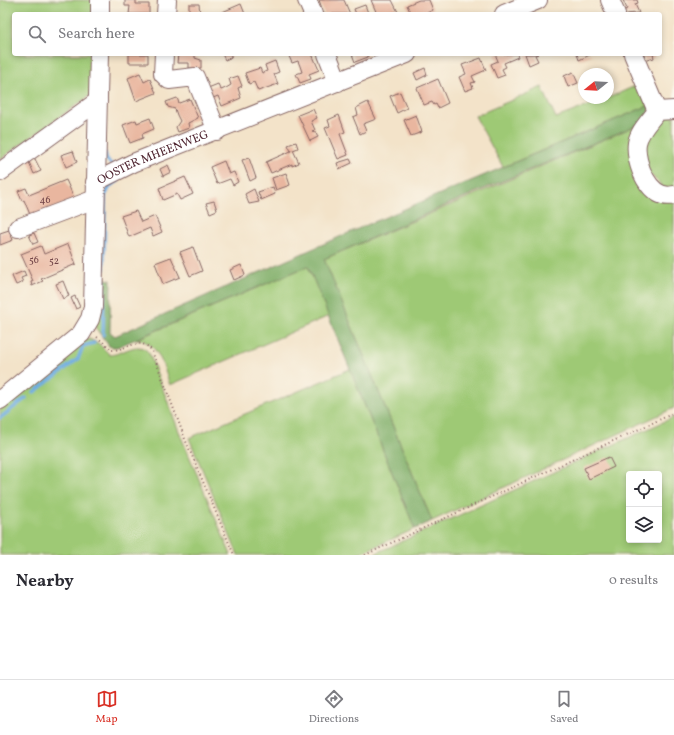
<!DOCTYPE html>
<html lang="en">
<head>
<meta charset="utf-8">
<style>
  body { margin:0; font-family:Vollkorn,serif; background:#f2f2f3; color:#2b2b33 }
  .controls { position:absolute; right:12px; bottom:12px; display:grid; overflow:hidden; border-radius:4px; box-shadow:0 2px 6px #0003 }
  .controls button { width:36px; height:36px; display:grid; place-items:center; padding:0; border:0; border-bottom:1px solid #e1e1e2; background:#fff; color:#2b2b33; font:20px sans-serif }
  .compass { position:absolute; left:578px; top:68px; width:36px; height:36px; border-radius:50%; background:#fff; box-shadow:0 2px 6px #0003; rotate:252deg }
  .list { margin:0; padding:0; list-style:none }
  h2 { display:flex; justify-content:space-between; align-items:center; height:52px; margin:0; padding:0 16px; font-size:17px }
  h2 small { font-size:13px; font-weight:400; color:#7c7c81 }
  .icon { flex:none; width:22px; height:22px; fill:none; stroke:currentColor; stroke-width:2; stroke-linecap:round; stroke-linejoin:round }
  .map { position:relative; flex:none; width:674px; height:555px; overflow:hidden }
  .search { position:absolute; background:#fff; box-shadow:0 2px 6px #0003; left:12px; right:12px; top:12px; height:44px; display:flex; align-items:center; gap:10px; box-sizing:border-box; padding:0 14px; border-radius:4px; color:#7c7c81; font-size:15px }
  .sheet { height:124px; background:#fff }
  nav { display:flex; justify-content:space-around; align-items:center; box-sizing:border-box; height:56px; border-top:1px solid #e1e1e2; background:#fff; font-size:11px; color:#7c7c81 }
  nav a { display:grid; justify-items:center; gap:2px }
  nav .on { color:#d93025 }
  .map>svg:first-child { display:block }
  .green { fill:#9ec975; stroke:#747450; fill-rule:evenodd }
  .forest { fill:#7ead66; stroke:#646648 }
  .lines { fill:none; stroke-linecap:round; stroke-linejoin:round }
  .stream { stroke:#70ade2; stroke-width:3.5 }
  .building { fill:#e9b69f }
  .minor-casing { stroke:#856462; stroke-width:20 }
  .path { stroke:#856462; stroke-width:2; stroke-dasharray:1 3; stroke-linecap:butt }
  .minor { stroke:#fff; stroke-width:18 }
  .labels { text-anchor:middle; stroke-width:3.5; stroke-linejoin:round; paint-order:stroke }
  .number-label { font-size:10px; fill:#724548 }
  .street-label { font-size:12px; fill:#4a1f2b; stroke:#fbf7ec }
</style>
</head>
<body>
<div class="map">
<svg width="674" height="555" viewBox="0 0 674 555">
  <rect width="100%" height="100%" fill="#fbf7ec"/>
  <filter id="ink" filterUnits="userSpaceOnUse"><feTurbulence type="fractalNoise" baseFrequency=".025" numOctaves="2"/><feDisplacementMap in="SourceGraphic" scale="8" xChannelSelector="R" yChannelSelector="G"/><feConvolveMatrix kernelMatrix="1 2 1 2 8 2 1 2 1" color-interpolation-filters="sRGB"/></filter>
  <filter id="wash" filterUnits="userSpaceOnUse"><feTurbulence type="fractalNoise" baseFrequency=".012" numOctaves="4" result="noise"/><feDisplacementMap in="SourceGraphic" scale="16" xChannelSelector="R" yChannelSelector="G"/><feGaussianBlur stdDeviation="0.9" result="paint"/><feColorMatrix in="noise" values="0 0 0 0 0 0 0 0 0 0 0 0 0 0 0 0 0 1.4 0 .05"/><feComposite in="paint" operator="in"/></filter>
  <g filter="url(#wash)">
    <rect width="100%" height="100%" fill="#f3e3c9"/>
    <path class="green" d="M0,0H95L94,14H14V54H93L92,94L0,159Z
      M642,83L650,105L503,167L475,116L542,87L556,118L608,98Z
      M674,113V192L650,181L642,136L649,127Z
      M647,121L636,161L674,197V408L432,521L324,259Z
      M308,266L329,316L170,385C163,366 159,343 137,339Z
      M100,279H105L103,338L95,327Z
      M89,339L98,343L110,355C124,354 138,339 149,353L182,439L231,555H0V406L78,342Z
      M350,369L415,529L356,555H238L189,438Z
      M674,417V555H372ZM629,474H659V540H629Z"/>
    <path class="forest" d="M650,105L647,121L474,193L324,259L432,521L415,529L308,266L117,347H110L103,338L105,279L111,280L110,332L115,336L362,227Z"/>
    <g class="lines">
      <path class="stream" d="M105,153L107,160L112,165
        M104,269L105,196L110,186L118,181L117,179
        M103,335L104,280
        M34,392L78,359L83,346L94,343
        M0,418L26,398"/>
    </g>
    <g id="blocks">
      <path class="building" d="M125,0H136V4H149V14H129L130,6H125Z
        M319,0H344L350,14H324Z
        M371,0H392L398,12L377,14Z
        M419,0H429L433,10L425,14H411L407,5Z
        M623,0H637L638,3L635,4L639,13L623,14L621,12L627,9Z
        M189,4H199L200,14H181V12H189Z
        M241,4L245,14H221L220,13Z
        M365,5L368,13L356,14L354,9Z
        M129,54H148V63H129Z
        M178,54H195V58L201,60V68H189V63H177Z
        M222,54H230L232,57L225,60Z
        M288,54H312L319,70L309,74L311,79L300,83L296,74L302,72L300,66L298,61L292,63Z
        M352,54H367L368,57L355,62Z
        M495,54H517L518,57L504,63L506,67L502,69L505,75L497,78L491,64L498,61Z
        M525,54H539L535,55L538,61L529,65Z
        M577,54H592L579,60Z
        M642,54H653L654,58L645,61Z
        M481,58L486,70L472,76L475,82L471,83L473,88L465,91L459,77L466,74L462,65Z
        M275,61L279,72L274,74L278,84L258,91L254,82L249,84L245,73L260,68L262,73L267,71L265,65Z
        M425,68L427,75L417,80L414,73Z
        M573,72L578,83L568,87L564,76Z
        M140,73L144,82L150,79L156,93L136,101L128,78Z
        M238,76L242,86L238,88L241,98L222,106L218,96L213,98L208,88L218,84L221,90L226,88L231,85L229,79Z
        M438,79L448,103L438,108L436,104L434,105L432,102L424,105L417,88Z
        M400,92L407,108L397,113L390,96Z
        M177,98L179,103L190,99L198,118L188,123L189,128L178,132L176,127L180,121L177,115L175,109L168,107L166,102Z
        M368,102L376,119L363,124L366,131L360,134L353,117L358,115L356,108Z
        M313,109L317,118L311,121L315,130L312,131L316,132L318,137L310,141L298,115Z
        M339,115L345,132L340,134L348,155L338,159L325,128L330,126L328,120Z
        M416,115L422,132L411,136L404,120Z
        M150,118L154,129L142,134L143,138L130,143L123,125L136,120L137,123Z
        M296,142L298,148L293,150L299,163L292,166V164L271,173L266,162L291,151L288,145Z
        M73,151L77,162L66,167L61,155Z
        M32,153L41,171L34,174L26,155Z
        M249,158L256,178L250,181L242,160Z
        M350,159L352,163L339,169L337,163Z
        M224,161L229,174L234,172L238,182L233,185L230,179L217,184L210,167Z
        M168,165L171,172L163,176L160,169Z
        M286,173L290,185L276,190L272,178Z
        M185,177L193,194L180,200L177,194L163,200L159,188Z
        M66,180L75,200L31,217L24,200L22,201L18,191L26,188L29,195Z
        M273,187L275,194L261,200L258,192Z
        M254,189L259,202L249,204L245,194Z
        M214,201L217,210L210,213L206,203Z
        M136,211L141,222L155,216L162,232L153,236L150,228L129,237L121,216Z
        M9,230L13,240L0,245V233Z
        M34,233L38,242L33,244L29,235Z
        M68,244L76,264L41,279L43,281L32,286L31,282L33,281L21,254L41,246L44,254Z
        M193,247L202,271L190,276L180,252Z
        M171,257L180,277L163,284L155,263Z
        M241,265L245,275L234,280L230,270Z
        M24,271L26,276L21,278L23,282L16,285L12,276Z
        M63,281L69,296L63,299L56,284Z
        M75,296L80,307L76,309L71,298Z
        M609,457L614,467L589,479L584,468Z"/>
    </g>
  </g>
  <g filter="url(#ink)">
    <use href="#blocks" fill-opacity="0" stroke="#856462" stroke-width="1"/>
    <g class="lines">
      <defs>
        <g id="minor">
          <path d="M307,0L313,14"/>
          <path d="M610,0L616,14"/>
          <path d="M100,14V0"/>
          <path d="M166,14L167,0"/>
          <path d="M504,14L538,0"/>
          <path d="M164,54L163,74L169,80L195,77L217,131"/>
          <path d="M327,54L338,82"/>
          <path d="M633,54L657,111"/>
          <path d="M657,111C650,121 639,131 637,143C634,163 650,202 674,195"/>
          <path d="M657,111L674,110"/>
          <path d="M0,172L98,101"/>
          <path id="s1" d="M95,182L133,163L407,54"/>
          <path d="M18,228L95,199"/>
          <path d="M0,400L81,334L90,319L93,307L99,54"/>
        </g>
      </defs>
      <use href="#minor" class="minor-casing"/>
      <path class="path" d="M97,337L112,350C127,350 140,335 152,351L185,439L234,555
        M365,555L674,413"/>
      <use href="#minor" class="minor"/>
    </g>
  </g>
  <g class="labels">
    <g class="number-label">
      <text x="45" y="203">46</text>
      <text x="34" y="263">56</text>
      <text x="54" y="264">52</text>
    </g>
    <g class="street-label">
      <text dy="4" stroke="none"><textPath href="#s1" startOffset="63">OOSTER MHEENWEG</textPath></text>
    </g>
  </g>
</svg>
<div class="controls">
<button><svg class="icon" aria-label="locate" viewBox="0 0 24 24"><circle cx="12" cy="12" r="6"/><path d="M12 2v4M12 18v4M2 12h4M18 12h4"/></svg></button>
<button><svg class="icon" aria-label="layers" viewBox="0 0 24 24"><path d="M12 4l9 5-9 5-9-5zM3 14l9 5 9-5"/></svg></button>
</div>
<svg class="compass" viewBox="-18 -18 36 36"><path d="M0-13l5 13h-10z" fill="#e53935"/><path d="M0 13l5-13h-10z" fill="#7c7c81"/></svg>
<div class="search"><svg class="icon" aria-label="search" viewBox="0 0 24 24"><circle cx="10" cy="10" r="6"/><path d="M15 15l6 6"/></svg>Search here</div>
</div>
<section class="sheet">
<h2>Nearby<small>0 results</small></h2>
<ul class="list">
</ul>
</section>
<nav>
<a class="on"><svg class="icon" aria-label="map" viewBox="0 0 24 24"><path d="M3 6l6-2 6 2 6-2v14l-6 2-6-2-6 2zM9 4v14M15 6v14"/></svg>Map</a>
<a><svg class="icon" aria-label="directions" viewBox="0 0 24 24"><path d="M12 3l9 9-9 9-9-9zM9 14v-3h6M13 9l2 2-2 2"/></svg>Directions</a>
<a><svg class="icon" aria-label="saved" viewBox="0 0 24 24"><path d="M7 4h10v16l-5-4-5 4z"/></svg>Saved</a>
</nav>
</body>
</html>
